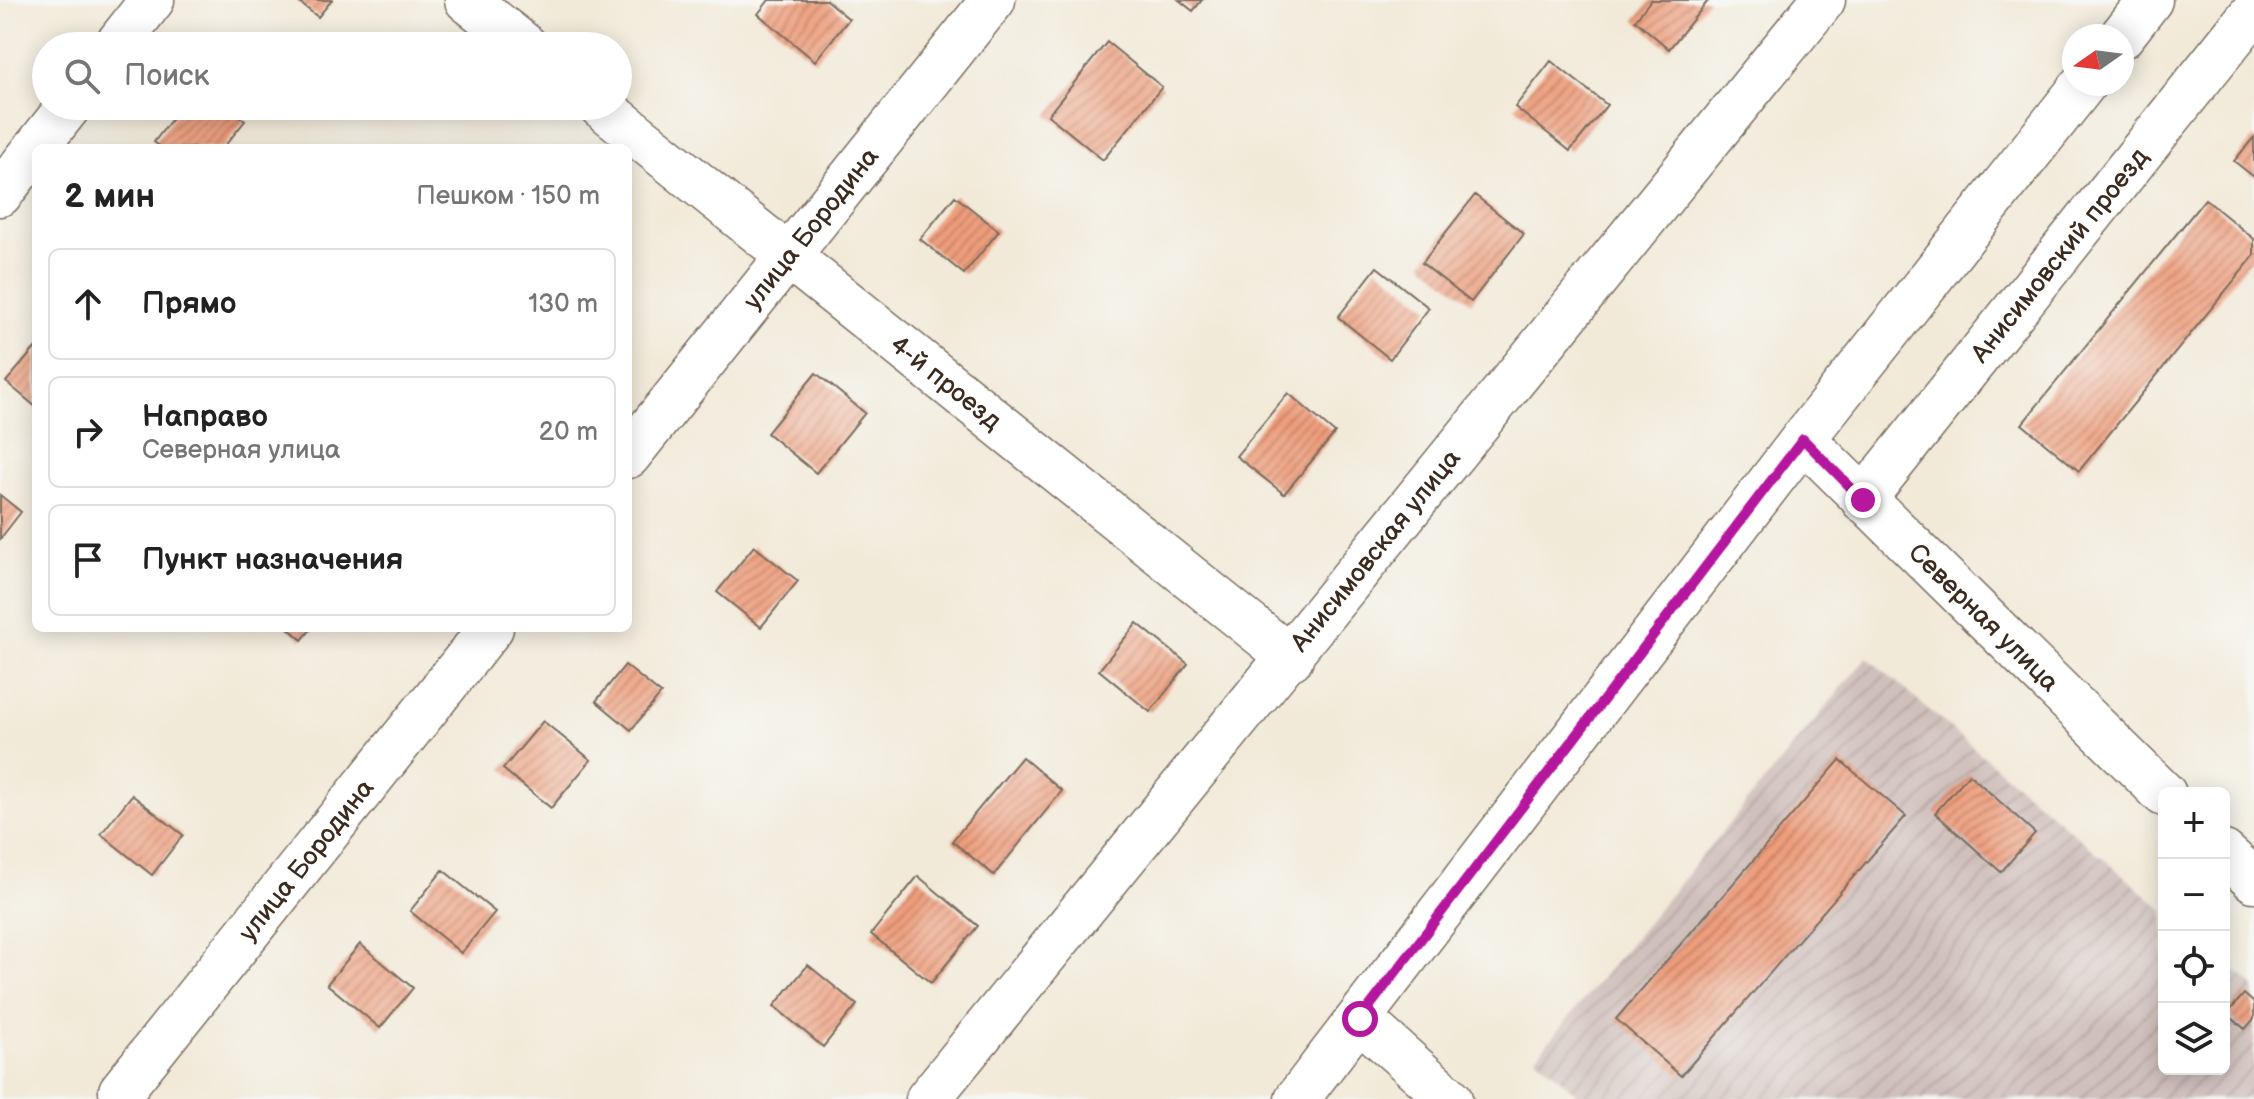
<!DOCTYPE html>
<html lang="ru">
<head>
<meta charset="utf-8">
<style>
  body { margin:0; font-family:"Balsamiq Sans",sans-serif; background:#f6f6f6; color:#222 }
  .controls { position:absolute; right:24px; bottom:24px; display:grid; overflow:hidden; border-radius:12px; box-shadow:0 4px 20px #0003 }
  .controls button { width:72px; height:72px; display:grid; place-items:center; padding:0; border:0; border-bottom:2px solid #e0e0e0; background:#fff; color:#222; font:40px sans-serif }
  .compass { position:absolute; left:2062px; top:24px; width:72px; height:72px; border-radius:50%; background:#fff; box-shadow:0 4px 20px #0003; rotate:256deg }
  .stop { position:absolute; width:24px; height:24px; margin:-18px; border:6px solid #b5179e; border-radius:50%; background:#fff }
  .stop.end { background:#b5179e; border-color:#fff; box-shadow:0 2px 8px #0008 }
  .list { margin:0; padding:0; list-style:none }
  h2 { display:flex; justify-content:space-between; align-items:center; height:104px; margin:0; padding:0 32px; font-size:34px }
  h2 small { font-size:26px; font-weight:400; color:#767676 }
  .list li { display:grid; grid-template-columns:52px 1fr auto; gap:24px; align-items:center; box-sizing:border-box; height:112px; margin:0 16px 16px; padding:0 16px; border:2px solid #e0e0e0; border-radius:12px }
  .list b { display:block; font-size:30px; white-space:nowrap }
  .list p { margin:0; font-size:26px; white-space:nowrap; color:#767676 }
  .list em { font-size:26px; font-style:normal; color:#767676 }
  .icon { flex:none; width:44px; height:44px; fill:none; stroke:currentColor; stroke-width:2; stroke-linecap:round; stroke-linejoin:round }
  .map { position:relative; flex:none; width:2254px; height:1099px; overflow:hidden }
  .search { position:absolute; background:#fff; box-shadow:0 4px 20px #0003; left:32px; top:32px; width:600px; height:88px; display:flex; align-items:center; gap:20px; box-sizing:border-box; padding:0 28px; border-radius:44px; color:#767676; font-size:30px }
  .panel { position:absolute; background:#fff; box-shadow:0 4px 20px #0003; left:32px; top:144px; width:600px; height:488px; border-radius:12px }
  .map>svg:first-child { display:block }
  .industrial { fill:url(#industrial-furrows) }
  .building { fill:url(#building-hatch) }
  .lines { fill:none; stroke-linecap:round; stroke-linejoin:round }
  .minor-casing { stroke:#7b6d5f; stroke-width:47 }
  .minor { stroke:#fff; stroke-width:44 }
  .route { stroke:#b5179e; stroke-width:10 }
  .labels { text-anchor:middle; stroke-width:6; stroke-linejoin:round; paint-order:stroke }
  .street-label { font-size:26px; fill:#3b2a1e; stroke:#f6f6f2 }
</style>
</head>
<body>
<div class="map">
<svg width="2254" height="1099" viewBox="0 0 2254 1099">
  <defs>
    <pattern id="industrial-furrows" width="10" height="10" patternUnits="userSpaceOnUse" patternTransform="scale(2)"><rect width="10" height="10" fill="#d0c0bc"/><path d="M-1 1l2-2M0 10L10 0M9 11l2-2" fill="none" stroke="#b4a5a1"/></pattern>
    <pattern id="building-hatch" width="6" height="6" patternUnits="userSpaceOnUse" patternTransform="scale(2)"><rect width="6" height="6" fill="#ee9d7c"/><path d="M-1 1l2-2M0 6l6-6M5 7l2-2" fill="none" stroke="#c28065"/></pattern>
  </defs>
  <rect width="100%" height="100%" fill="#f6f6f2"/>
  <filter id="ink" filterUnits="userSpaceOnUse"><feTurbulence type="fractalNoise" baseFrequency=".0125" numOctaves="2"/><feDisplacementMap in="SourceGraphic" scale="16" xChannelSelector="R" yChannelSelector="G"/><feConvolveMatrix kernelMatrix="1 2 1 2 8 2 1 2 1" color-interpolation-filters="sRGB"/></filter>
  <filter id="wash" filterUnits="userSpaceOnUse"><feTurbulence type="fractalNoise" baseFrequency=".006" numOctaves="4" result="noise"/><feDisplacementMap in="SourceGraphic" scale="32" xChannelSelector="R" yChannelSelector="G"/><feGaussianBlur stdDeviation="1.8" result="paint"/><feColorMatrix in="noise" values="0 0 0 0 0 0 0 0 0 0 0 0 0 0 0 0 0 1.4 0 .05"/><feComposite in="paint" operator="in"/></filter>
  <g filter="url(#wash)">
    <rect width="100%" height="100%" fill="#f2ead9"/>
    <path class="industrial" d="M1867,657L2164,910V1069H2224V961L2254,986V1099H1582L1536,1057Z"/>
    <g id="blocks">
      <path class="building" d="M296,0H332L318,17Z
        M769,0H826L849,19L815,61L758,14Z
        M1179,0H1202L1193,11Z
        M1651,0H1707L1708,1L1669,49L1635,20Z
        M1107,42L1162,87L1103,160L1048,115Z
        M1551,61L1607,105L1570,151L1515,107Z
        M182,106H227L245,121L223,148H162L154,142Z
        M2254,137V177L2234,161Z
        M1475,195L1524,234L1471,302L1422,263Z
        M955,196L999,231L964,274L920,239Z
        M2205,199L2254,239V256L2079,471L2022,424Z
        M1377,267L1429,308L1390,359L1338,317Z
        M36,347V407L6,382Z
        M816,373L865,413L816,473L767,433Z
        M1288,393L1335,433L1284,494L1236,456Z
        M0,495L21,512L0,539Z
        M754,546L798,581L761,627L717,592Z
        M1137,623L1188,664L1150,712L1099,670Z
        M288,628H312L302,640Z
        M625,665L661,694L631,730L596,701Z
        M543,721L591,760L551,808L503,769Z
        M1022,757L1062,791L994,875L952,841Z
        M1840,760L1906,816L1681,1076L1616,1019Z
        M1969,774L2035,833L2001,872L1935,813Z
        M132,795L183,835L152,875L101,834Z
        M443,870L495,912L461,953L410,911Z
        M918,876L978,926L931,983L871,934Z
        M360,944L413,988L380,1028L327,984Z
        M808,965L857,1005L823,1047L774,1006Z
        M2244,994L2254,1003V1019L2245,1029L2227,1014Z"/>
    </g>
  </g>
  <g filter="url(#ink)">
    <use href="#blocks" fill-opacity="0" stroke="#7b6d5f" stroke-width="2"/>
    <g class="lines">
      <defs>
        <g id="minor">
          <path d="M467,0L525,46"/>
          <path d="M2122,36L2150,0"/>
          <path d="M116,46L152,0"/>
          <path id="s1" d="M601,106L1291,658"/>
          <path d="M36,148L69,106"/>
          <path d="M0,194L36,148"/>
          <path id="s2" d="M1803,439L2164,794"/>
          <path id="s3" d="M628,456L993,0"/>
          <path id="s4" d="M1863,500L2254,11"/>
          <path d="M2224,853L2254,880"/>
          <path d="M1360,1019L1450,1099"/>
          <path id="s5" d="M121,1091L491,628"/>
          <path id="s6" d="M928,1099L1823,0"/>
          <path d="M1297,1099L1803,439L2084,84"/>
        </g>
      </defs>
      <use href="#minor" class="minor-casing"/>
      <use href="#minor" class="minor"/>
    </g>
  </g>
  <g class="lines" filter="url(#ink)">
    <path class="route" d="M1360,1019L1803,439L1863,500"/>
  </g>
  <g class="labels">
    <g class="street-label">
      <text dy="9" stroke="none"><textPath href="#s3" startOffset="292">улица Бородина</textPath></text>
      <text dy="9" stroke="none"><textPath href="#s4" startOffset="314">Анисимовский проезд</textPath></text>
      <text dy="9" stroke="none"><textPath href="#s1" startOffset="442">4-й проезд</textPath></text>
      <text dy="9" stroke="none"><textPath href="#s6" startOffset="708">Анисимовская улица</textPath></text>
      <text dy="9" stroke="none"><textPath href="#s2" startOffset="254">Северная улица</textPath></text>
      <text dy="9" stroke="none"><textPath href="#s5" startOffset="296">улица Бородина</textPath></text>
    </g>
  </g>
</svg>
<div class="controls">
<button>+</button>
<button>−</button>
<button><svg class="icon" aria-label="locate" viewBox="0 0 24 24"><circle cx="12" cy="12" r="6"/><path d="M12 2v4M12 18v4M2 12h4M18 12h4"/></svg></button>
<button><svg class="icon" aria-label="layers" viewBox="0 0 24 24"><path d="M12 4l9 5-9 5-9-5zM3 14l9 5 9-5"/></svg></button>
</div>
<svg class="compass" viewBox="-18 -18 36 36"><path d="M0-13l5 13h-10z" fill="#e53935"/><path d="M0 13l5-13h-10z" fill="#767676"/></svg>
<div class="stop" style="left:1360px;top:1019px"></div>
<div class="stop end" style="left:1863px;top:500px"></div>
<div class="search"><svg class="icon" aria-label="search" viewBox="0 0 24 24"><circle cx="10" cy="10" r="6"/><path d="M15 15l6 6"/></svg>Поиск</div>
<section class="panel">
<h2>2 мин<small>Пешком · 150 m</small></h2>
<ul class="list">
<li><svg class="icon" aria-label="ahead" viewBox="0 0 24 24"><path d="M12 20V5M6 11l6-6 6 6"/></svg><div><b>Прямо</b></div><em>130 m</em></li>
<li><svg class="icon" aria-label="right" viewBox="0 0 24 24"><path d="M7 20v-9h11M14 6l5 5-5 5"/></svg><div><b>Направо</b><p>Северная улица</p></div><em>20 m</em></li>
<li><svg class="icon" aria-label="arrive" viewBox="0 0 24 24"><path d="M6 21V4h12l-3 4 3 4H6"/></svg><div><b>Пункт назначения</b></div></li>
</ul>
</section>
</div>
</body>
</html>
